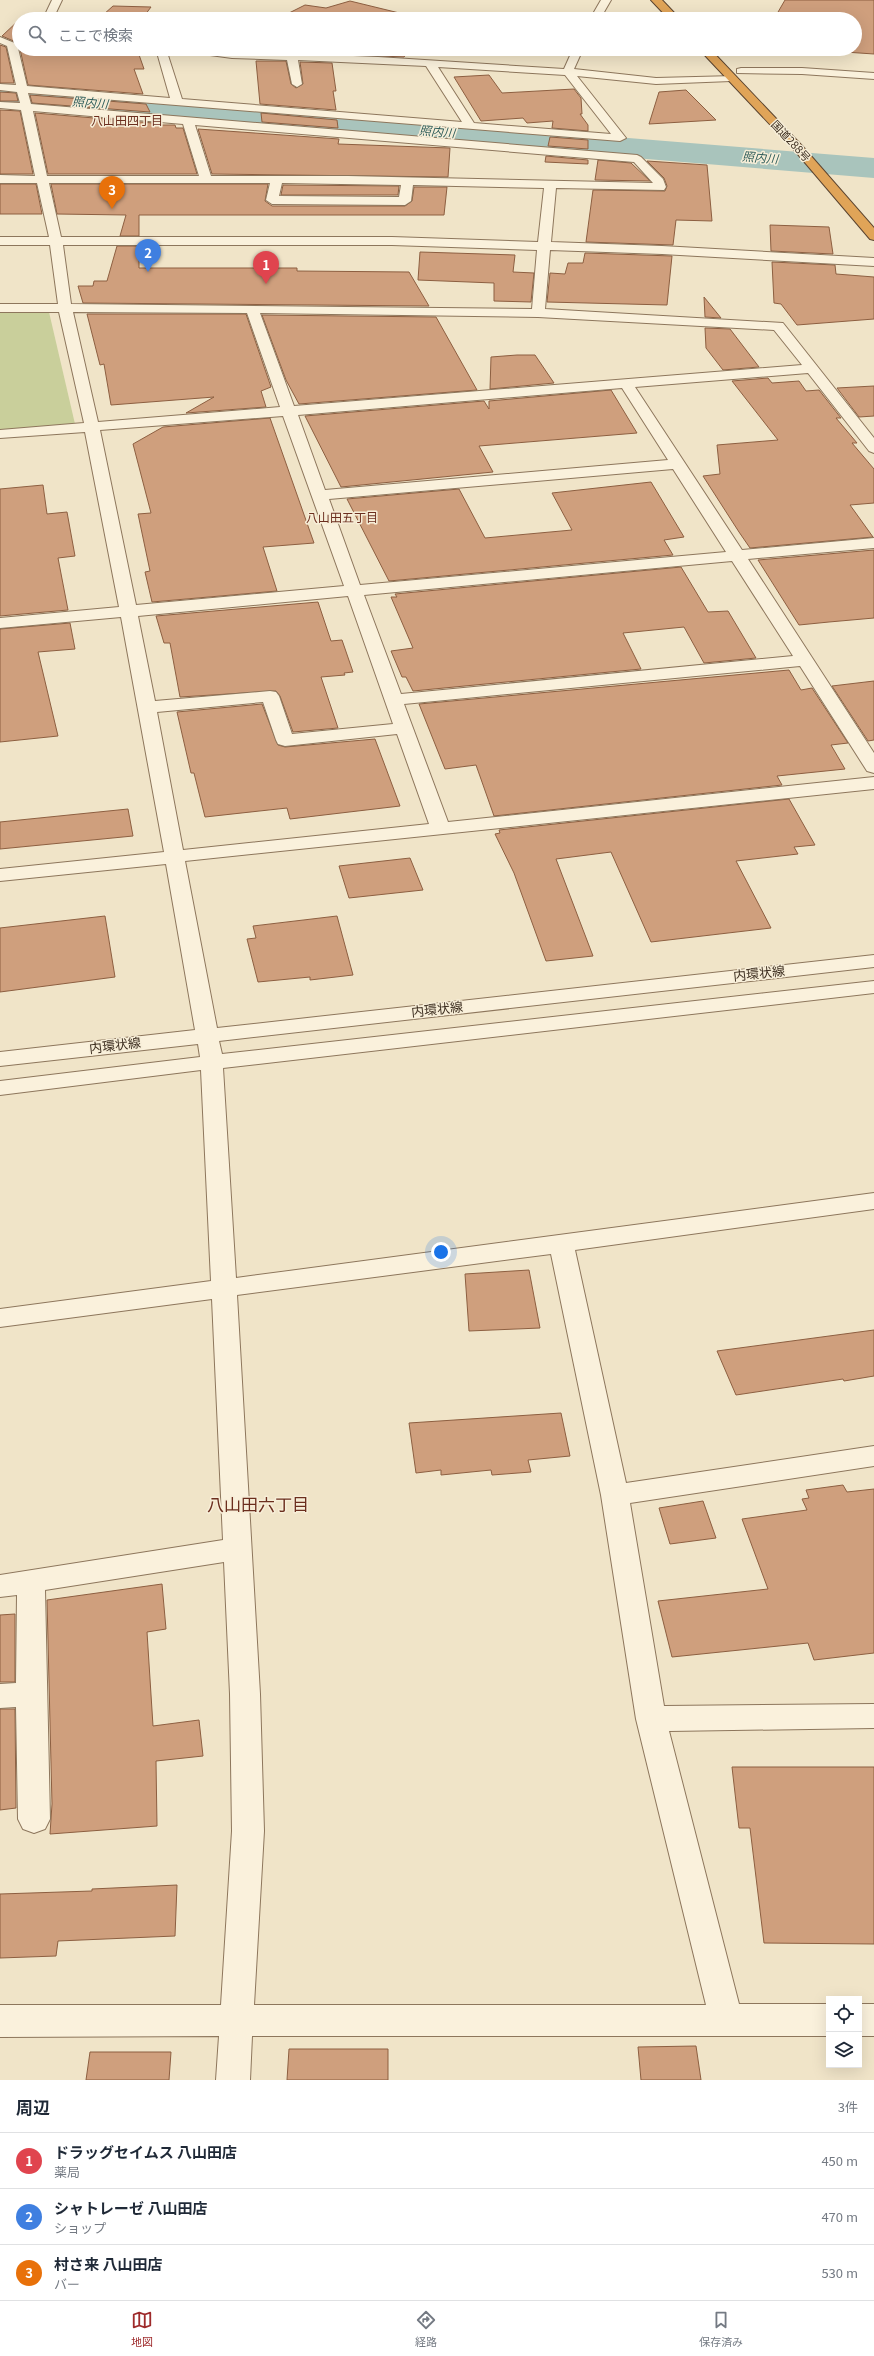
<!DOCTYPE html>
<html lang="ja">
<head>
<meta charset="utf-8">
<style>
  body { margin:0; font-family:Georgia,"Noto Sans JP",serif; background:#f2f2f3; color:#1f2937 }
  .controls { position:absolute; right:12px; bottom:12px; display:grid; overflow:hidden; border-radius:0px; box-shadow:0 4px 16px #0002 }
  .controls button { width:36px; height:36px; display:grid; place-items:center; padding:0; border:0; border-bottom:1px solid #e0e1e3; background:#fff; color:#1f2937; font:20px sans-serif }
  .you { position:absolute; left:441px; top:1252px; width:14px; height:14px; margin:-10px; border:3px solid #fff; border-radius:50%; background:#1a73e8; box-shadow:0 0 0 6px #1a73e833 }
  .badge { display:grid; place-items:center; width:26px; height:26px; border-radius:50%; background:#9e2a2b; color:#fff; font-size:13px; font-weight:700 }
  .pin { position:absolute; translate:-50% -33px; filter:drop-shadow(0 1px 2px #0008) }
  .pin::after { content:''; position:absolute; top:21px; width:14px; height:12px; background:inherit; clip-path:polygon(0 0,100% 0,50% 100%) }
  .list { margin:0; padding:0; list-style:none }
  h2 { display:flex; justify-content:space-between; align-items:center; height:52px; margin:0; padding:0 16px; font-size:17px }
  h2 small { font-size:13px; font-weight:400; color:#747a83 }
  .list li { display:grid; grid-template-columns:26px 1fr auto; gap:12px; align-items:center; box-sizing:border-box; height:56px; padding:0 16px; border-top:1px solid #e0e1e3 }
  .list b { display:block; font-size:15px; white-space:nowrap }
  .list p { margin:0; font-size:13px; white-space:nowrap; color:#747a83 }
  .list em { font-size:13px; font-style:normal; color:#747a83 }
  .icon { flex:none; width:22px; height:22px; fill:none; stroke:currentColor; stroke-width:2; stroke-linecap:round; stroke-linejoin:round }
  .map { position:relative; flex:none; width:874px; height:2080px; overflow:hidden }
  .search { position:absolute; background:#fff; box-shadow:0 4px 16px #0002; left:12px; right:12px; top:12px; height:44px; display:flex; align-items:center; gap:10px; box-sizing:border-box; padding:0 14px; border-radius:22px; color:#747a83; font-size:15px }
  .sheet { height:220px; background:#fff }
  nav { display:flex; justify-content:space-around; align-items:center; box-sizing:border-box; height:56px; border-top:1px solid #e0e1e3; background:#fff; font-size:11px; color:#747a83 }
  nav a { display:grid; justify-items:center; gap:2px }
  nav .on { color:#9e2a2b }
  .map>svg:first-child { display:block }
  .green { fill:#c9cf9b }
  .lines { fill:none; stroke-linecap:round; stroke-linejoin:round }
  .river { fill:#a9c4bc; fill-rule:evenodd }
  .building { fill:#cf9f7d; stroke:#8d5f41 }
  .minor-casing { stroke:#8d765c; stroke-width:2 }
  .highway-casing { stroke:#5b4430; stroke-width:2 }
  .minor { fill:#faf1dc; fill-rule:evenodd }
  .highway { fill:#e0a458; fill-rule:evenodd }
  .labels { text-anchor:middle; stroke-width:3; stroke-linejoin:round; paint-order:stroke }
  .far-street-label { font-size:11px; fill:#3d2e20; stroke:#f7eed8 }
  .far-water-label { font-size:12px; font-style:italic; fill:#2f5d5a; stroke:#f7eed8 }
  .far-neighbourhood-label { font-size:12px; fill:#6b2e1e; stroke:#f7eed8 }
  .street-label { font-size:13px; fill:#3d2e20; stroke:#f7eed8 }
  .near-neighbourhood-label { font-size:17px; fill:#6b2e1e; stroke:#f7eed8 }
</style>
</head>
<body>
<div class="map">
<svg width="874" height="2080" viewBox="0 0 874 2080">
  <rect width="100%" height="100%" fill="#f0e4c8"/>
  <path class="green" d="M0,312H49L75,424L0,430Z"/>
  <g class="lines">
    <path class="river" d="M0,87L874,158V178L0,105Z"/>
  </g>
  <path class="building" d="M785,0H874V54L801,49H855V19H774Z
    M350,1L424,19H284L283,16L305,5L326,8Z
    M113,6L151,7L142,19H55L57,15H103Z
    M25,15H43L42,19H20Z
    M19,20V46L18,43L2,36Z
    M0,45L6,47L14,83H0Z
    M20,49H137L144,69H134L143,94L28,85Z
    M288,49H410L404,57L288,52Z
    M256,61H286L291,84L296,88L303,84L300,62L332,63L336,91H333L336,110L260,104Z
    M489,75L502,93L574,89L581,98L582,114H580L588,125V131L552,128L553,121L527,123L523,118L481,121L454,77Z
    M686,90L716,120L649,124L659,92Z
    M0,92L16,93L18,101H0Z
    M30,95L146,104L150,112L32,103Z
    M0,110L20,111L33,174H0Z
    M35,113L153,123L154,125H175L176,128H183L197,174H48Z
    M261,113L337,120L338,128L262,122Z
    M198,129L339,139L338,144L450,148L448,177L212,174Z
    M550,137L588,140V149L548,146Z
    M546,156L588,160V164L545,162Z
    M598,160L631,163L650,181L595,180Z
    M647,161L707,165L712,221L676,220L673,245L586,242L593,190L665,191L667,186L664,178Z
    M0,184H36L42,214H0Z
    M51,184H268L265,201L272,206H405L412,201L414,187H447L444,215H139V236H120L126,215L57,214Z
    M283,185L399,186L398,195H281Z
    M770,225L829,227L833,254L771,251Z
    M117,246H139V268H297V271L409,272L429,306L83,303L78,286H93L94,281H107Z
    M420,252L515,255L513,272L534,273L531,302L494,301V283L418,280Z
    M585,253L672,256L667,305L547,302L550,273L565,274L568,263H583Z
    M772,262L835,265L836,274L874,277V319L797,325L781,304L774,303Z
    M704,297L721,318L705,317Z
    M87,314H246L271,387L261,391L266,407L186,413L214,397L111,405L104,364L100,365Z
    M262,315L436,317L477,390L299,404L286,380Z
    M705,328L730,329L759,367L723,370L706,348Z
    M517,355H535L554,383L490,389L491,357Z
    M768,378L772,383L799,381L806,391L819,390L841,418H836L857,443H852L874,469V503L850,505L873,537L750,548L739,532L703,476L720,474L717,445L778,440L732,381Z
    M874,386V416L859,417L837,388Z
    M611,390L637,433L479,446L493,472L341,487L305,416L484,401L489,409V401Z
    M270,418L314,543L263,547L277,591L152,602L145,572L150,571L138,514L151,513L133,444L163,427Z
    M651,482L684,537L664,540L673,555L389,581L347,499L459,489L485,538L572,530L552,493Z
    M43,485L47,514L67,512L75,556L58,558L68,610L0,616V489Z
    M874,550V618L829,622L799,625L758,560Z
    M681,567L708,612L728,611L756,658L704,663L684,627L623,633L641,669L413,691L406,677H402L391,651L413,648L391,597H397L395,594Z
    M318,602L331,641L342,640L353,672L344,673L345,675L321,677L338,728L293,732L280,696L276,691L180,697L170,643H164L156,616Z
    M70,623L75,649L38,652L58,736L0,742V629Z
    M789,670L801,690L812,688L848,743L831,745L845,769L777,776L782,785L494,816L476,765L445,769L419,704Z
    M874,681V740L868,741L832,686Z
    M262,704L278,745L285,747L375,739L400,806L290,819L287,808L205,817L194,773H191L177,712Z
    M789,799L815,845L794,847L798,854L736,861L771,928L651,942L611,852L556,859L593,956L546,961L514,873L495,834L500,833L499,830Z
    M128,809L133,836L0,849V822Z
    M410,858L423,890L349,898L339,866Z
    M105,916L115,977L0,992V928Z
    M337,916L353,975L310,980V977L258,982L247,939L256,938L253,926Z
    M529,1270L540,1328L469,1331L465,1274Z
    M874,1330V1376L844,1381L843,1379L736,1395L717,1351Z
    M561,1413L570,1456L528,1460L531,1472L492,1475L491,1470L441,1475V1470L416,1473L409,1423Z
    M843,1485L847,1492L874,1489V1653L814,1660L808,1643L672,1657L658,1601L768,1589L742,1519L807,1510L802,1499L809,1498L806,1490Z
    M703,1501L716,1538L670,1544L659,1508Z
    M162,1584L166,1629L147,1632L153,1726L199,1720L203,1756L156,1761L157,1826L50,1834L52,1804L47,1600Z
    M15,1614V1682H0V1615Z
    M0,1709H15L16,1808L0,1810Z
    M732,1767H874V1944L764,1943L750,1828H739Z
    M177,1885L175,1936L58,1941L56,1956L0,1958V1894L92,1891V1889Z
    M696,2046L701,2080H641L638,2047Z
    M289,2049H388V2080H287Z
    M90,2052H171L169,2080H86Z"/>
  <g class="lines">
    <defs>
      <path id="minor" d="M52,0H62L53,19H43Z
        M601,0H611L600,19H590Z
        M0,37L17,44L27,86L170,98L156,49H166L182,99L462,122L426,66L298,60L302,84L297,87L292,84L287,60L232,58L188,52L183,49L378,57L564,69L573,49H583L574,69L656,78L735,76L736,78L731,81L656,84L577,76L626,138L620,141L28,93L31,104L637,155L641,157L663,179L666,187L664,190L556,188L551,242L662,246L874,258V266L662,254L550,250L545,309L783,323L874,438V453L869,451L808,373L635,387L742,550L874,538V548L748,559L874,753V773L867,771L800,666L404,704L448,822L874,777V789L185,861L217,1028L874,955V967L219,1041L222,1054L874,981V993L223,1068L236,1278L874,1193V1209L575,1250L626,1483L874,1446V1466L630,1503L664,1706L874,1704V1728L669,1731L739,2004H829V2036H252L250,2080H216L219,2036L0,2037V2005H221L232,1831L230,1694L224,1562L45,1590L50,1819L45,1829L34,1833L23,1829L18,1819L16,1707L0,1708V1684L16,1683L17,1595L0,1597V1575L223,1540L212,1299L0,1327V1309L211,1281L201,1070L0,1095V1081L200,1057L198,1044L0,1066V1052L195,1030L166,864L0,881V869L164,852L121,617L0,628V618L119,607L85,432L0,438V430L84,423L59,312H0V304H58L50,245H0V237H49L37,183H0V175L35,176L21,110L0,108V102L20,103L17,92L0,90V84L16,85L7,46L0,43ZM438,67L565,75L611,134L474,123ZM33,111L183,124L199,176H47ZM195,125L634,162L653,183L348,176H211ZM49,183H270L266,200L272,204L405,205L411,201L413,185L544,188L538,242L392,237H61ZM282,183L401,185L399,197L279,196ZM63,245H392L537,250L532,309L71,304ZM73,312L247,313L280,407L98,422ZM260,313L538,317L774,330L802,365L294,406ZM622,388L668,460L325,490L298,415ZM283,416L344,586L136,605L100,430ZM673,469L726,552L360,585L329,499ZM732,561L793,656L401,694L364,595ZM348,596L393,724L292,734L279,696L276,692L270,691L155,701L138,616ZM263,702L276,740L278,744L285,746L397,734L429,824L183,850L157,712ZM551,1254L601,1495L636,1719L706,2005H254L264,1831L260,1694L237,1295Z
        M741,68H802L874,73V79L802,74L737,73V69Z
        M859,2004H874V2036H859Z"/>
      <path id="highway" d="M651,0H662L680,19H669Z
        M699,49H710L804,148L874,228V240L870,239L796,152Z"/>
    </defs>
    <use href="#minor" class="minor-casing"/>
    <use href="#highway" class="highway-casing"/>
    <use href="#minor" class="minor"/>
    <use href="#highway" class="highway"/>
  </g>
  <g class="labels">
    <g class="far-street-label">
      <text transform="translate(791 141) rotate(47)" y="4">国道288号</text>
    </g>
    <g class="far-water-label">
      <text transform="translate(90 103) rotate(5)" y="4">照内川</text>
      <text transform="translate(437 132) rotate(5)" y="4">照内川</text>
      <text transform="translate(760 158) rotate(5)" y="4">照内川</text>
    </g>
    <g class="far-neighbourhood-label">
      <text x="127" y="125">八山田四丁目</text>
      <text x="342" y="522">八山田五丁目</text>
    </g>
    <g class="street-label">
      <text transform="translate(759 973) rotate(-6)" y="5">内環状線</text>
      <text transform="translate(437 1009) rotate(-6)" y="5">内環状線</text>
      <text transform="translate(115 1045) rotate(-7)" y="5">内環状線</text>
    </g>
    <g class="near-neighbourhood-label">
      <text x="258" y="1511">八山田六丁目</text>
    </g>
  </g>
</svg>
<div class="controls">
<button><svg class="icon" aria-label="locate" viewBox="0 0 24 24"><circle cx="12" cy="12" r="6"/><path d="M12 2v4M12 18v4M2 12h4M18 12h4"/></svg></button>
<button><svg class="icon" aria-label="layers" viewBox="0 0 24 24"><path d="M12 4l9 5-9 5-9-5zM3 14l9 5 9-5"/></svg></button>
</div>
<div class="you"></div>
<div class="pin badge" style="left:266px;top:284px;background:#e0444e">1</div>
<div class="pin badge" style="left:148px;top:272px;background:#3f7fe0">2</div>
<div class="pin badge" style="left:112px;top:209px;background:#e8710a">3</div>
<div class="search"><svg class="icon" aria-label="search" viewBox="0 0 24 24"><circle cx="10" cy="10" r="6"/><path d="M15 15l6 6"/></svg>ここで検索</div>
</div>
<section class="sheet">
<h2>周辺<small>3件</small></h2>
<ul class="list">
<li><span class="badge" style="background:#e0444e">1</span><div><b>ドラッグセイムス 八山田店</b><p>薬局</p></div><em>450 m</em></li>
<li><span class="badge" style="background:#3f7fe0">2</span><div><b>シャトレーゼ 八山田店</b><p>ショップ</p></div><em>470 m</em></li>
<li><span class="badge" style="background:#e8710a">3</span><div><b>村さ来 八山田店</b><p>バー</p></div><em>530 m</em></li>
</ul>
</section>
<nav>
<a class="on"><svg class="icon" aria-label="map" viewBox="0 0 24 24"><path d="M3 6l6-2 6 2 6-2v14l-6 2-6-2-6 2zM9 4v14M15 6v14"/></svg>地図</a>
<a><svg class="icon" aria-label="directions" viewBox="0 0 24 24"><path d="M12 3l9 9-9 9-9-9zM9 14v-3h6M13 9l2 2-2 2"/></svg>経路</a>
<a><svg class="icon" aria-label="saved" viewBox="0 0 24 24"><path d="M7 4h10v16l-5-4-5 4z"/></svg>保存済み</a>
</nav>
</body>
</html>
